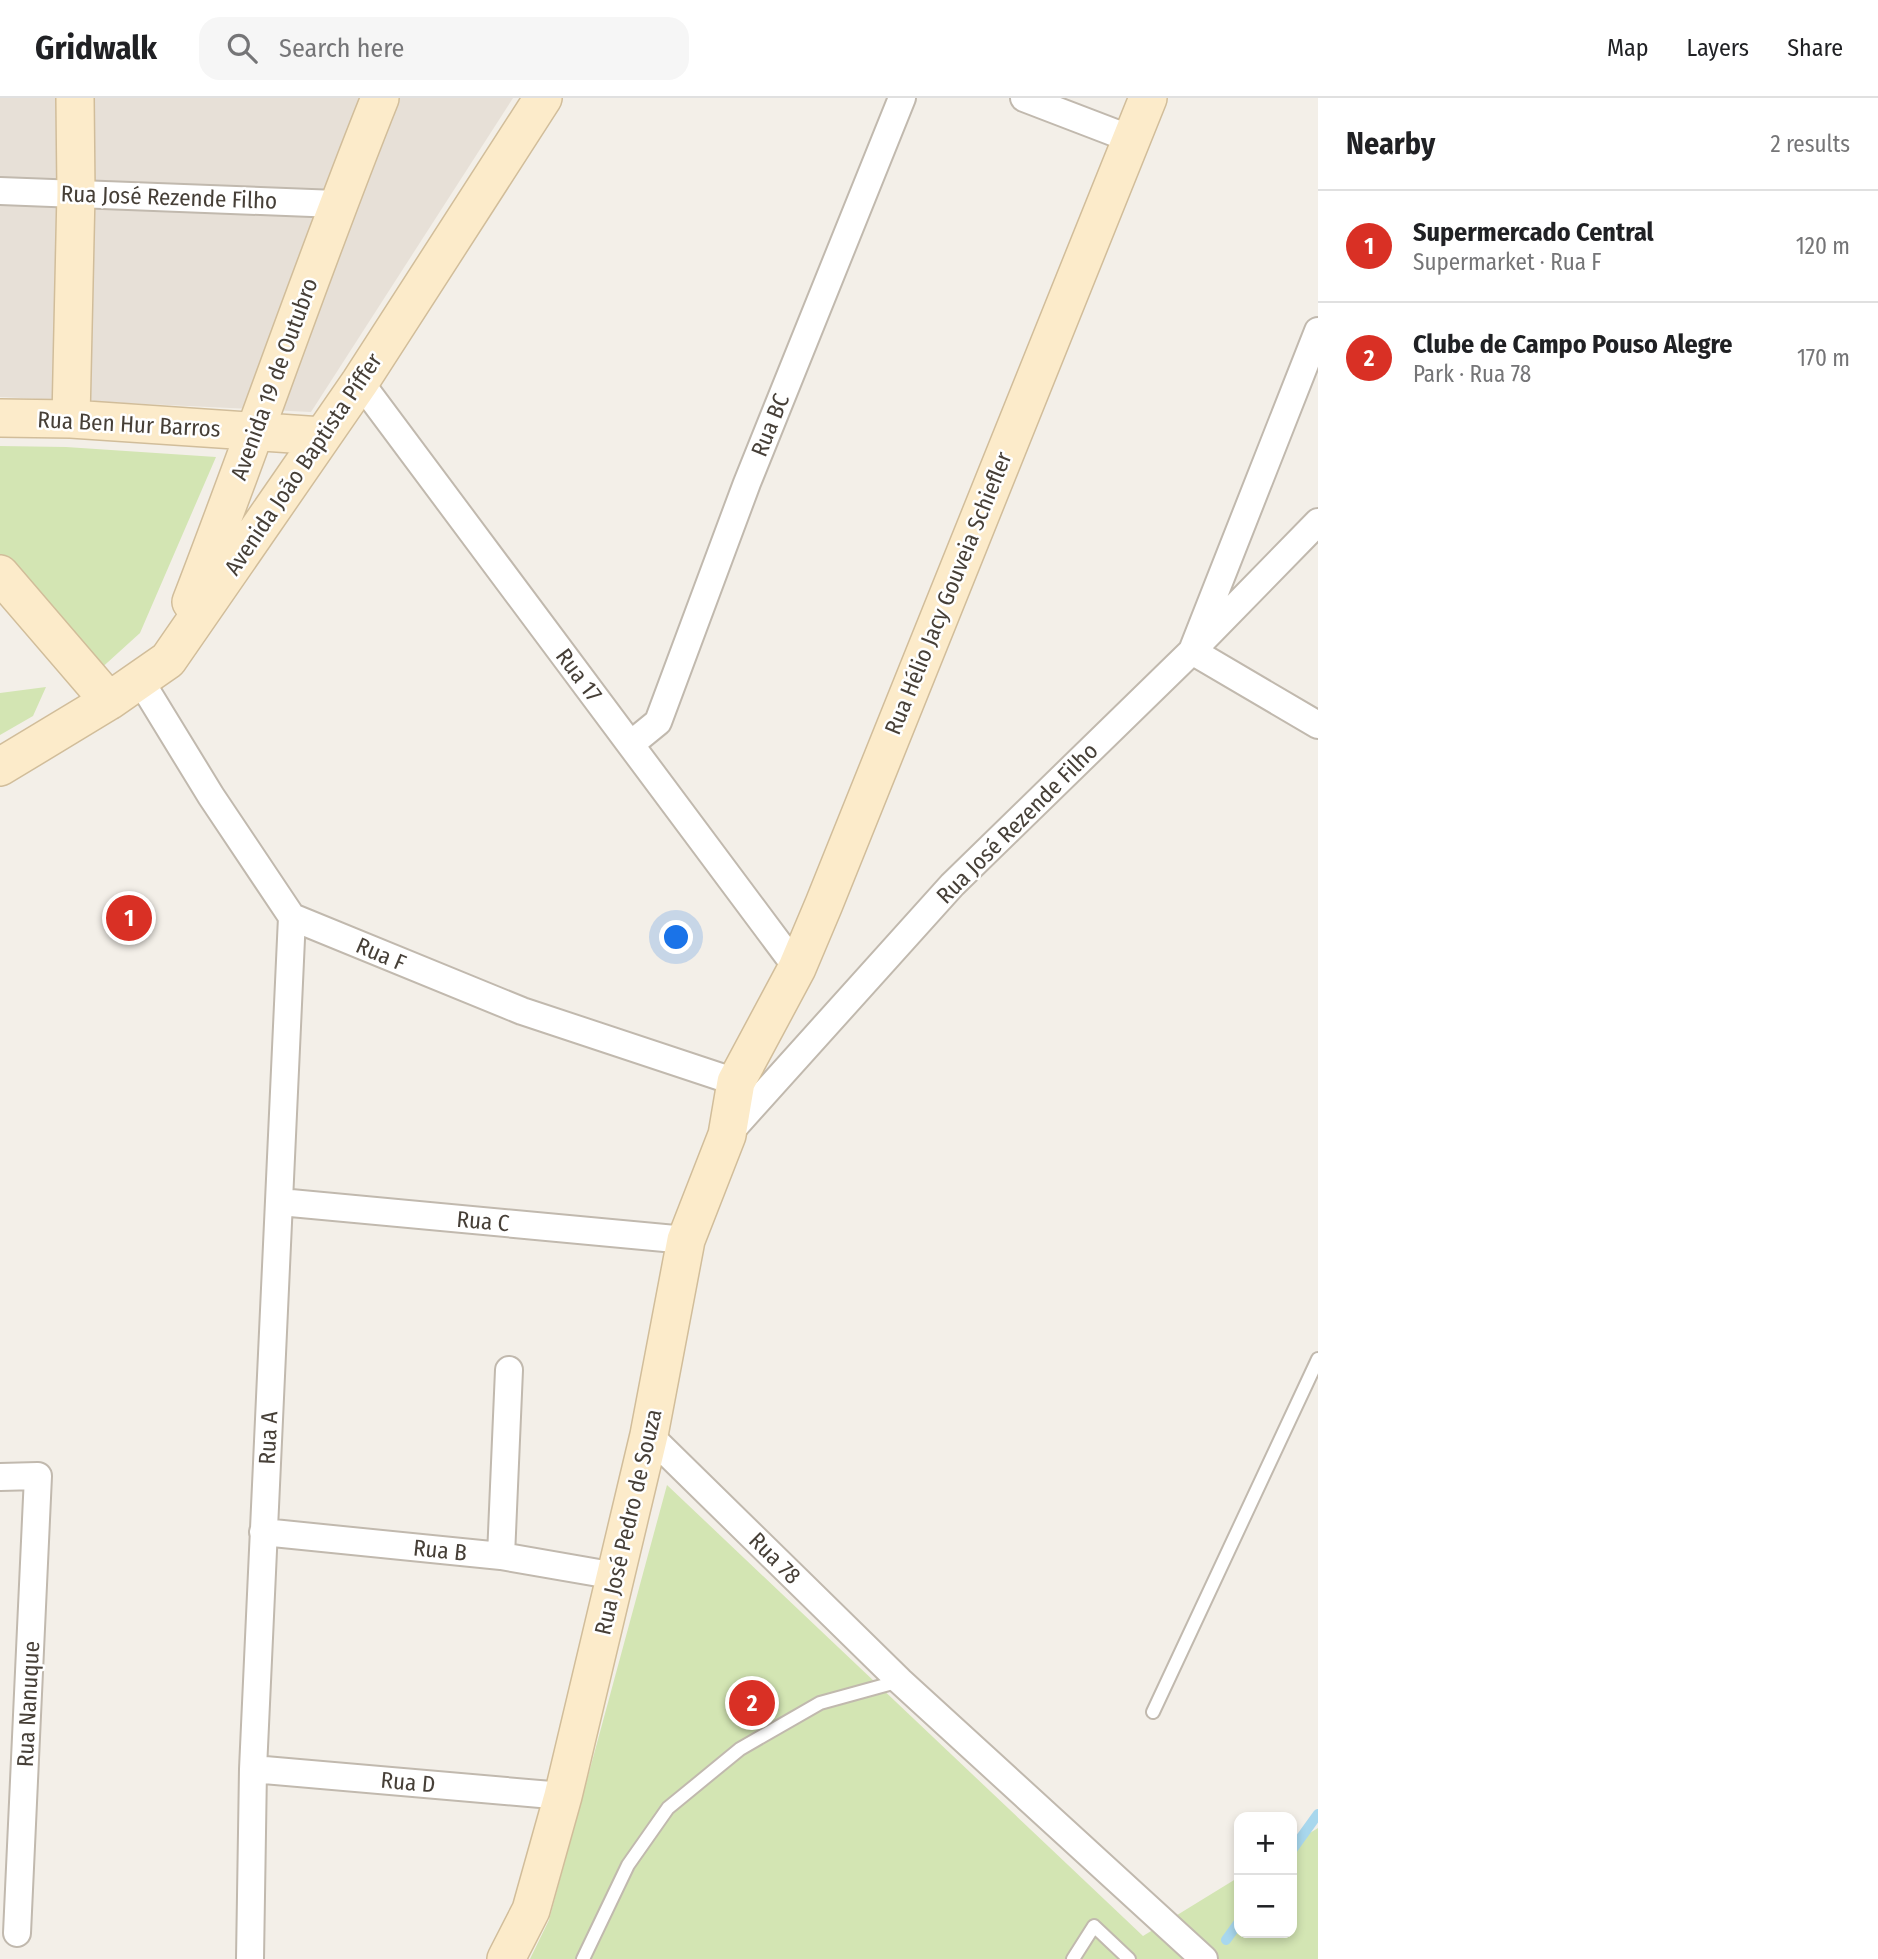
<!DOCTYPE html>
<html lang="en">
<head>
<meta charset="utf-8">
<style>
  body { margin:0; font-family:"Fira Sans Condensed",sans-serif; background:#f6f6f6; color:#202124 }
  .controls { position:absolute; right:21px; bottom:21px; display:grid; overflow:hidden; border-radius:14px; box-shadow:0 4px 10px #0003 }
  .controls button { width:63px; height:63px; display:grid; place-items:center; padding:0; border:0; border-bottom:2px solid #e0e0e0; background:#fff; color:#202124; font:35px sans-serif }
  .you { position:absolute; left:677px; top:840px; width:24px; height:24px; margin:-18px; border:5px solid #fff; border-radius:50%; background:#1a73e8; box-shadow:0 0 0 10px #1a73e833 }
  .badge { display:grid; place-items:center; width:46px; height:46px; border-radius:50%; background:#d93025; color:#fff; font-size:23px; font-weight:700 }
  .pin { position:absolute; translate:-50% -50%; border:4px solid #fff; box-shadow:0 2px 7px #0006 }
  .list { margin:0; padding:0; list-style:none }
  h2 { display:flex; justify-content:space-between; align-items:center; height:91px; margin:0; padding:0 28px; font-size:30px }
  h2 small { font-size:23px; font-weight:400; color:#757577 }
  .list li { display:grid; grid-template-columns:46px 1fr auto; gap:21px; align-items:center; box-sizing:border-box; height:112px; padding:0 28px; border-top:2px solid #e0e0e0 }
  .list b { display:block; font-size:26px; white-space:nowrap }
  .list p { margin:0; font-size:23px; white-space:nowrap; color:#757577 }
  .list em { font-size:23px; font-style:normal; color:#757577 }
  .icon { flex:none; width:38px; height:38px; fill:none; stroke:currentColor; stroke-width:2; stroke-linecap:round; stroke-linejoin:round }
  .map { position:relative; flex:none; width:1318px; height:1861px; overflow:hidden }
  header { display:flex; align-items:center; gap:42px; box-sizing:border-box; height:98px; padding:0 35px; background:#fff; border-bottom:2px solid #e0e0e0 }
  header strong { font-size:33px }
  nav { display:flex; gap:38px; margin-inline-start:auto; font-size:24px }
  .search { width:490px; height:63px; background:#f6f6f6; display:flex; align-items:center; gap:18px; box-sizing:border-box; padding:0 24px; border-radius:21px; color:#757577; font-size:26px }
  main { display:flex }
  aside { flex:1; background:#fff }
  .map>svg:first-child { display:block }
  .residential { fill:#e7e0d7 }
  .green { fill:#d3e5b3 }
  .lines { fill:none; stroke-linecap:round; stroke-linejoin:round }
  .stream { stroke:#a8d7ed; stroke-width:10 }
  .lane-casing { stroke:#c1b9ae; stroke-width:16 }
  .street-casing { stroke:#c1b9ae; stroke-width:30 }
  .secondary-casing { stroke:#d1bd9a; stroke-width:40 }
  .lane { stroke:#fff; stroke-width:12 }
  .street { stroke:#fff; stroke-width:26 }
  .secondary { stroke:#fcebca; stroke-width:37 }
  .labels { text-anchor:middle; stroke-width:5; stroke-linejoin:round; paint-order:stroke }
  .street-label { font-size:23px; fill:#463f37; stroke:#fff }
</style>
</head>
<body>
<header>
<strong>Gridwalk</strong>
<div class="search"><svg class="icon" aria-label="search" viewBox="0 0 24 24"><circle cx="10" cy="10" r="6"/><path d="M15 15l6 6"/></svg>Search here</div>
<nav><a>Map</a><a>Layers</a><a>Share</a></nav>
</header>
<main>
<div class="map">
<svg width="1318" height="1861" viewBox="0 0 1318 1861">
  <rect width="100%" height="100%" fill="#f3efe8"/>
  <path class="residential" d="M0,0H513L311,314L0,299Z"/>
  <path class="green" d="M0,348L66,349L216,359L140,535L97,574L0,462Z
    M46,589L33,618L0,637V595Z
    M667,1387L1143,1838L1239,1779V1835H1292V1746L1318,1730V1861H530L549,1822Z"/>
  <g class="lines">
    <path class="stream" d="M1292,1752L1318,1716
      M1226,1842L1239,1824"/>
    <defs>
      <path id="lane" d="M1153,1614L1318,1261
        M583,1861L628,1767L668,1710L740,1651L820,1605L900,1583
        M1073,1861L1094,1828L1129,1861"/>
      <path id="street" d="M1024,0L1131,41
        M0,93L337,106
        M1318,233L1192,553L1318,627
        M360,284L797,870
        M140,582L211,698L292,819L522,913L736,984
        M631,646L658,624L747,385L902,0
        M727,1037L952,787L1192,553L1318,424
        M280,1104L686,1142
        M649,1337L900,1583L1204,1861
        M0,1379L38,1378L17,1835
        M263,1434L501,1458L616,1478
        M501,1458L509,1272
        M253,1671L563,1698
        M250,1861L253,1671L292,819"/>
      <path id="secondary" d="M0,320L71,321L322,338
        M71,321L76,94L75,0
        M0,476L109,603
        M191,504C256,336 313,167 380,0
        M0,669L109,603L168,562L360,284L543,0
        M506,1861L531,1812L563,1698L649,1337L686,1142L727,1037L736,984L797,870L824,806L1148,0"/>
    </defs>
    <use href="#lane" class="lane-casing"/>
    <use href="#street" class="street-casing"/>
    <use href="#secondary" class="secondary-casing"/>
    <use href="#lane" class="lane"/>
    <use href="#street" class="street"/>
    <use href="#secondary" class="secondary"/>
  </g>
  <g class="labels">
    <g class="street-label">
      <text transform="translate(169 99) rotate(2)" y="8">Rua José Rezende Filho</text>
      <text transform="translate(274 281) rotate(-70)" y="8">Avenida 19 de Outubro</text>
      <text transform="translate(129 326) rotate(3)" y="8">Rua Ben Hur Barros</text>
      <text transform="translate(770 327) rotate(-68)" y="8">Rua BC</text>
      <text transform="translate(303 366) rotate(-56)" y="8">Avenida João Baptista Píffer</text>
      <text transform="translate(948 495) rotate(-68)" y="8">Rua Hélio Jacy Gouveia Schiefler</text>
      <text transform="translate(579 577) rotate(53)" y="8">Rua 17</text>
      <text transform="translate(1017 725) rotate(-45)" y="8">Rua José Rezende Filho</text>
      <text transform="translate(381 856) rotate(23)" y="8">Rua F</text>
      <text transform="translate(483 1123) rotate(5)" y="8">Rua C</text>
      <text transform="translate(268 1340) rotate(-87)" y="8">Rua A</text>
      <text transform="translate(628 1424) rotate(-77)" y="8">Rua José Pedro de Souza</text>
      <text transform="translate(440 1452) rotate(6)" y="8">Rua B</text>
      <text transform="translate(775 1460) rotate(45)" y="8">Rua 78</text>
      <text transform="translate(28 1606) rotate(-87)" y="8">Rua Nanuque</text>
      <text transform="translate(408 1684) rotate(5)" y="8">Rua D</text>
    </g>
  </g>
</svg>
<div class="controls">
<button>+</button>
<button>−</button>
</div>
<div class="you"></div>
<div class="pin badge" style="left:129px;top:820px">1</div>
<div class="pin badge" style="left:752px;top:1605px">2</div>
</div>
<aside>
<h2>Nearby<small>2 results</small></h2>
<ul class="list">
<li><span class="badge">1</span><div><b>Supermercado Central</b><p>Supermarket · Rua F</p></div><em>120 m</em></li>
<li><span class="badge">2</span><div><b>Clube de Campo Pouso Alegre</b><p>Park · Rua 78</p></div><em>170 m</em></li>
</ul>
</aside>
</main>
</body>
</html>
